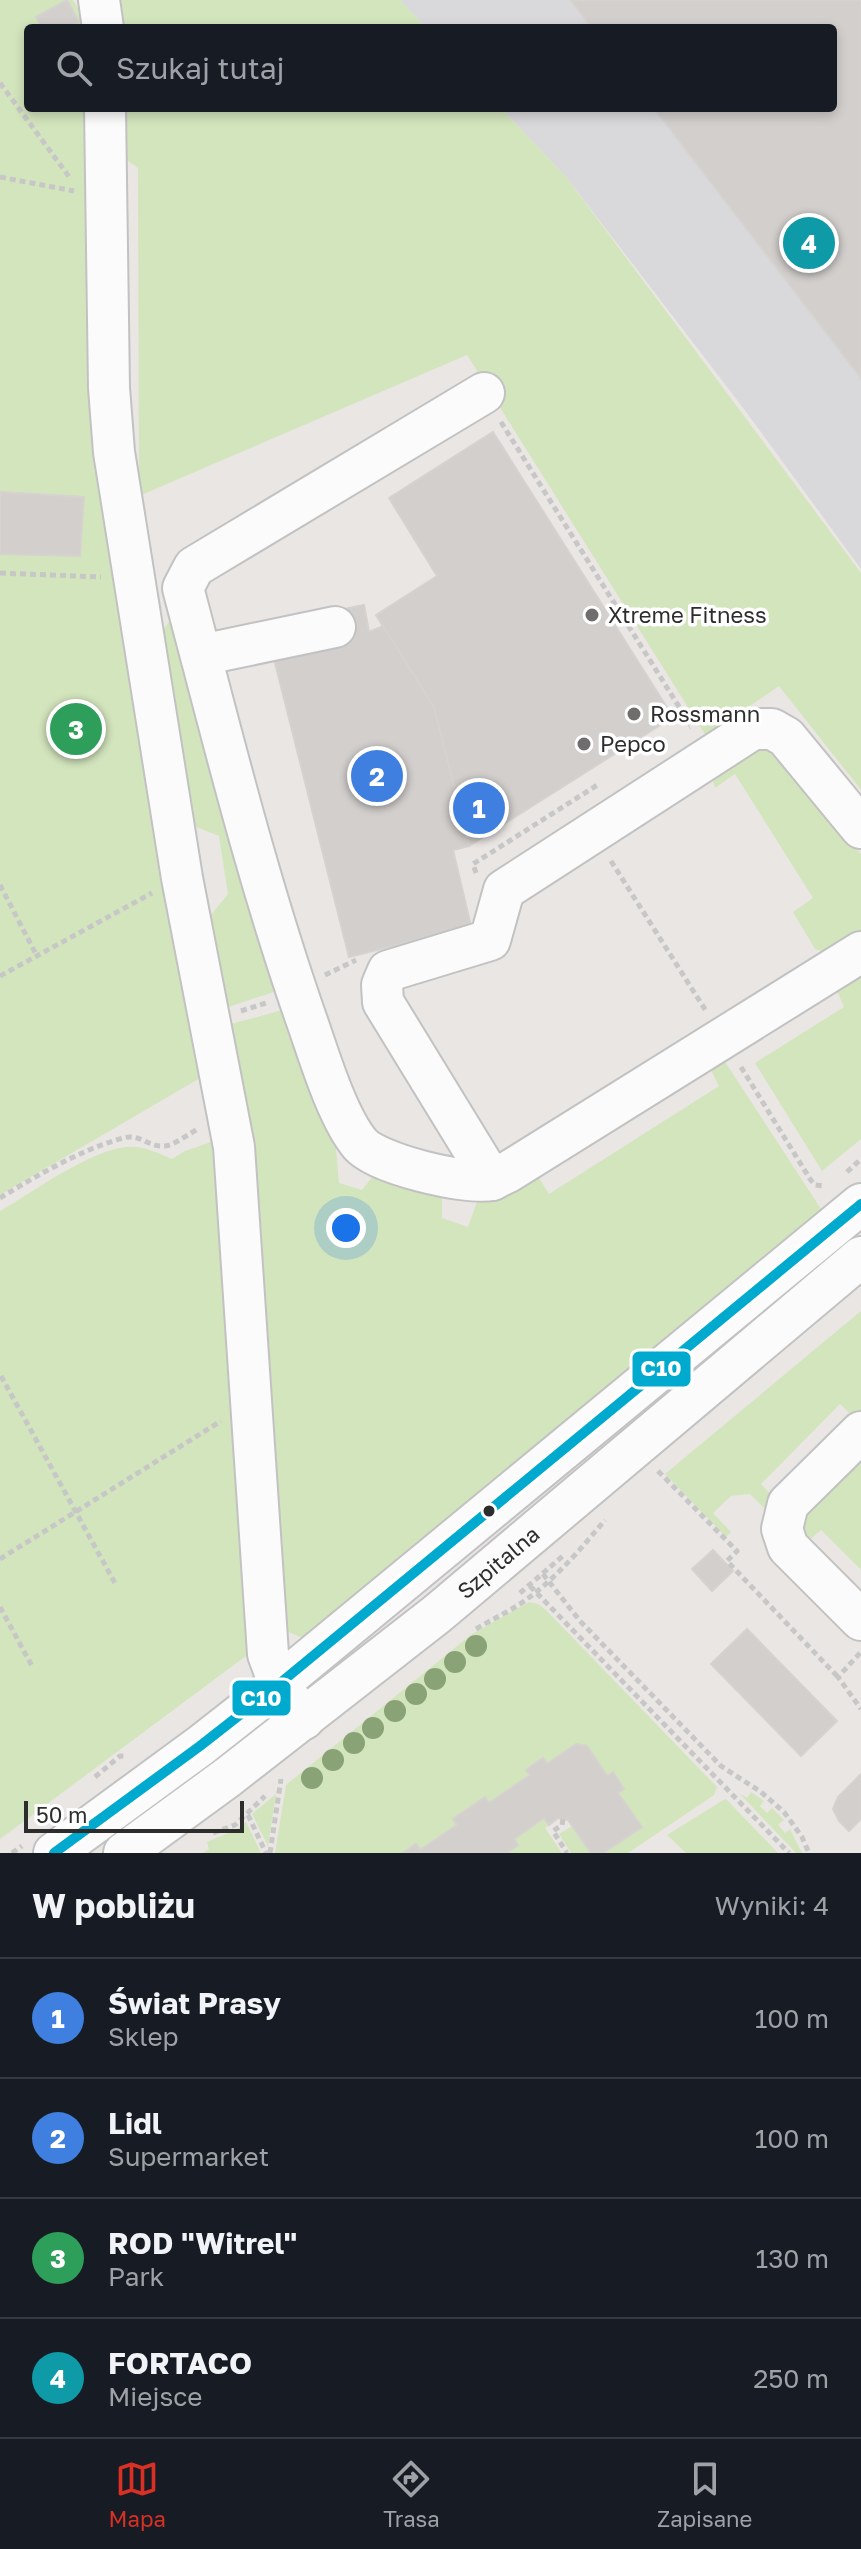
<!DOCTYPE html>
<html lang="pl">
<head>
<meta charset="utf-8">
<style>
  body { margin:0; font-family:"Golos Text",sans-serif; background:#20242c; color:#f1f3f6 }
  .scale { position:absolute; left:24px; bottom:20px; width:220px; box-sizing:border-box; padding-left:8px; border:4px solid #2d2d2d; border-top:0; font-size:22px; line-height:28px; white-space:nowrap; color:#2d2d2d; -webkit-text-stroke:6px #fff; paint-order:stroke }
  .you { position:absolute; left:346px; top:1228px; width:28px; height:28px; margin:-20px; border:6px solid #fff; border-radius:50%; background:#1a73e8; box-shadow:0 0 0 12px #1a73e833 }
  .badge { display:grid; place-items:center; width:52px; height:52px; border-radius:50%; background:#d93025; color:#fff; font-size:26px; font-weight:700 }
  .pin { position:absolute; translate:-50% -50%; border:4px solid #fff; box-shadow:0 2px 8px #0006 }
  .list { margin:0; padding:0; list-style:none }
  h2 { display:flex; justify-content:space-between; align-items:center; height:104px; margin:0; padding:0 32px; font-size:34px }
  h2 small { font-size:26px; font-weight:400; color:#9ea1a6 }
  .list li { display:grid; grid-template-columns:52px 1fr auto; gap:24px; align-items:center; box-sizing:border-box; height:120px; padding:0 32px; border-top:2px solid #363941 }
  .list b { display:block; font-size:30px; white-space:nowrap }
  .list p { margin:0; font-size:26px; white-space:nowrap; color:#9ea1a6 }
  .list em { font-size:26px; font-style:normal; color:#9ea1a6 }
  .icon { flex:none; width:44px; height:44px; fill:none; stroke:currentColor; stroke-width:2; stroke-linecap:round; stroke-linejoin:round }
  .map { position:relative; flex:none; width:861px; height:1853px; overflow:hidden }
  .search { position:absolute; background:#171b24; box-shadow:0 4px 12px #0003; left:24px; right:24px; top:24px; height:88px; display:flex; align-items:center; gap:20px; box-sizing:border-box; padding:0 28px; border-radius:8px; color:#9ea1a6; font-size:30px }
  .sheet { height:584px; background:#171b24 }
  nav { display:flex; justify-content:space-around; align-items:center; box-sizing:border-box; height:112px; border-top:2px solid #363941; background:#171b24; font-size:22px; color:#9ea1a6 }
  nav a { display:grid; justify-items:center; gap:4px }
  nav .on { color:#d93025 }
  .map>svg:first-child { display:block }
  .industrial { fill:#d9d8db }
  .green { fill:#d3e5bd }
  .building { fill:#d2cfcd; stroke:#d5d2d0; stroke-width:2 }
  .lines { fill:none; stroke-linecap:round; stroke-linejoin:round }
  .minor-casing { stroke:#c2c2c2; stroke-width:44 }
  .path { stroke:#c7c7c7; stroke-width:5; stroke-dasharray:6 4; stroke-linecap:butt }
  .minor { stroke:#fcfbfb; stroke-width:40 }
  .bus-1-casing { stroke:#fff; stroke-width:16 }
  .bus-1 { stroke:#00a9ce; stroke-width:10 }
  .tree { fill:#89a276 }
  .poi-dot { fill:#6f6e6d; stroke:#fff; stroke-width:3 }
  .bus-dot { fill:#2d2d2d; stroke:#fff; stroke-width:3 }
  .labels { text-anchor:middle; stroke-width:7; stroke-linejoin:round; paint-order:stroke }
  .poi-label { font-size:22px; fill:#2d2d2d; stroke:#fff; text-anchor:start }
  .street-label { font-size:22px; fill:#2d2d2d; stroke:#fff }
  .line-badge { stroke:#fff; stroke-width:3 }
  .badge-label { font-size:22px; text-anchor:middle; font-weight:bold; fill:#fff }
</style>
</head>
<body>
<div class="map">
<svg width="861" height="1853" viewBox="0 0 861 1853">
  <rect width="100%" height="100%" fill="#eae6e4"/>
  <path class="industrial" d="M400,0H861V569L744,409L566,177L501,108H833V28H426Z"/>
  <path class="green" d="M0,0H73L90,28H28V108H95L101,413L207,1074L0,1195Z
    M113,0H400L426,28H114Z
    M117,108H501L566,177L861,573V790L779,686L706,736L467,355L139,496L138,168L118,154Z
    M171,619L227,832L280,990L222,1009L205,922L228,894L219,836L186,823L156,640Z
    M752,746L768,747L779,754L861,854V936L824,952L815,949L793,912L813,898L735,774L715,788L713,781L717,768Z
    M861,965V1139L822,1171L755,1063L844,1007L833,982Z
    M286,1009L334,1126L339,1183L362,1190L377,1171L442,1192V1218L468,1227L479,1196L536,1173L549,1194L719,1086L707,1062L720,1054L821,1209L312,1637H300L282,1629L227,1025Z
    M223,1138L258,1601L246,1656L0,1839V1211C32,1193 100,1142 136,1147C148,1148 160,1154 172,1159L185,1151Z
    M861,1311V1416L857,1420L840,1404L761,1484L776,1500L764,1508L750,1494L731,1496L713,1513L731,1532L726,1537L665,1474Z
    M861,1447V1570L821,1530L807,1542L798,1538L808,1499Z
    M529,1602L538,1604L545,1609L717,1787L714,1795L628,1853H603L642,1827L618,1793L624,1789L613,1772L607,1776L587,1746L576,1744L547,1764L543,1758L526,1769L530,1775L489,1803L485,1797L453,1819L457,1825L420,1850L416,1844L403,1853H275L286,1785L472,1634Z
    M751,1792L764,1801L760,1806L767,1813L772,1808L784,1820L778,1825L785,1833L790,1829L802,1853H796L739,1793L747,1798Z
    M276,1794L268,1846L252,1814Z
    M725,1799L728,1801L778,1853H686L667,1835Z
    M544,1818L549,1825L545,1828L562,1853H507L518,1845L514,1839Z
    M246,1822L261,1853H203L209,1849L207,1842L235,1830Z
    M572,1826L591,1853H571L559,1834Z"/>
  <path class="building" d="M67,0L79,22L68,28H42L36,17Z
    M571,0H861V378L654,108H833V28H592Z
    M493,432L673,717L469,846L434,707L376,615L437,576L389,498Z
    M0,492L84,497L80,556L0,554Z
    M364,605L369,632L383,626L434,707L469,846L453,850L471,926L349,957L273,655L335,611Z
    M713,1550L733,1571L712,1591L692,1569Z
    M747,1629L837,1721L801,1756L711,1664Z
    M576,1744L587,1746L607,1776L613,1772L624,1789L618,1793L642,1827L603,1853H591L568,1820L558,1818L549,1825L544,1818L514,1839L518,1845L507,1853H403L416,1844L420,1850L457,1825L453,1819L485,1797L489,1803L530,1775L526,1770L543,1758L547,1764Z
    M861,1774V1819L849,1831L839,1821L833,1809L838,1797Z"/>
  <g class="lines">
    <defs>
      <g id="minor">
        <path d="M99,0L103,28"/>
        <path d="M105,108L109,388L114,452L182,878L234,1147L268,1654L279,1684L304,1719"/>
        <path d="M484,393L194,567L183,588C222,735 258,883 309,1027C320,1059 338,1118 360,1144C377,1164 465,1185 492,1180"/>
        <path d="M201,655L335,627"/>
        <path d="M861,828L786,737L772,729H753L504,890L490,940L388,971L382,985L383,1002L492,1180L508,1172L861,952"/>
        <path d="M861,1432L788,1504L782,1529L788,1547L861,1620"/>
        <path d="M54,1853L200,1746L279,1684L861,1204"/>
        <path id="s1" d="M124,1853L228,1777L437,1614L861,1257"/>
      </g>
    </defs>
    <use href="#minor" class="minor-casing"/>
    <path class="path" d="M0,83L70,178
      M0,177L74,191
      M501,422L691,726L689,727
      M0,573L101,577
      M611,861L706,1011
      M476,873L473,864L599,784
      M0,885L37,956
      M325,975L356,960
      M0,976L152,893
      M241,1011L266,1003
      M741,1067L810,1179L815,1185L825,1186
      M847,1172L861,1159
      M0,1198C38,1175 80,1150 123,1138C140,1133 149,1148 165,1146C175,1145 188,1134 198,1129
      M1,1376L116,1585
      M658,1471L737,1551L727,1561L838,1677
      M0,1559L221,1421
      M543,1574L580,1621L721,1766L761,1792L784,1812L802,1837L809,1853
      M530,1586L789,1853
      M520,1593L564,1555
      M0,1607L33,1668
      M476,1629C491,1620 506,1613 520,1604C554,1581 579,1551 605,1520
      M860,1653L838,1677L861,1709
      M95,1777L120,1756H126
      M248,1815L266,1853
      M563,1819L562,1825L553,1831L567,1853
      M213,1833L235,1825L265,1796
      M12,1853L22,1846
      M270,1853L281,1779"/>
    <use href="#minor" class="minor"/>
    <defs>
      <path id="bus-1" d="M54,1853L200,1746L279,1684L861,1204"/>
    </defs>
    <use href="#bus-1" class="bus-1-casing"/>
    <use href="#bus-1" class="bus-1"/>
  </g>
  <g class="tree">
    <circle cx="476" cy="1646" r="11"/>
    <circle cx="455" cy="1662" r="11"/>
    <circle cx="435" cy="1679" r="11"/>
    <circle cx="416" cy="1694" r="11"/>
    <circle cx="395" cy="1711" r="11"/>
    <circle cx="373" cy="1728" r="11"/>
    <circle cx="354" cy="1743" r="11"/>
    <circle cx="333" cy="1760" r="11"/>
    <circle cx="312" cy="1778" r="11"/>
  </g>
  <g class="poi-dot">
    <circle cx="592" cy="615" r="8"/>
    <circle cx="634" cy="714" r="8"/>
    <circle cx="584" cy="744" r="8"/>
  </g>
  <circle class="bus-dot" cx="489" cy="1511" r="7"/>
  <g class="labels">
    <g class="poi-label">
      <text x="608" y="623">Xtreme Fitness</text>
      <text x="650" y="722">Rossmann</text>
      <text x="600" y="752">Pepco</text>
    </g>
    <g class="street-label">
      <text dy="8" stroke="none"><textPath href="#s1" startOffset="474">Szpitalna</textPath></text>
    </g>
  </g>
  <g class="line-badge">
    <rect x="631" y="1350" width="61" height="38" rx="8" fill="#00a9ce"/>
    <rect x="231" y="1679" width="61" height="38" rx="8" fill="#00a9ce"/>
  </g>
  <g class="badge-label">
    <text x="661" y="1376">C10</text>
    <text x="261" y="1706">C10</text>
  </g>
</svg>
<div class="scale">50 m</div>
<div class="you"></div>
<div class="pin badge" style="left:479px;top:808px;background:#3f7fe0">1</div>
<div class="pin badge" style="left:377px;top:776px;background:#3f7fe0">2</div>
<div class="pin badge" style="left:76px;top:729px;background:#2e9e5b">3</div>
<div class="pin badge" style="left:809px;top:243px;background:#0f9aa8">4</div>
<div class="search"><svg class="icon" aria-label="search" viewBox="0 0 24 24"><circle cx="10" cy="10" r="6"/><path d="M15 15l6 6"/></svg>Szukaj tutaj</div>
</div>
<section class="sheet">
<h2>W pobliżu<small>Wyniki: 4</small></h2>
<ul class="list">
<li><span class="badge" style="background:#3f7fe0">1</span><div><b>Świat Prasy</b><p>Sklep</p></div><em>100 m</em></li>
<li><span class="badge" style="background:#3f7fe0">2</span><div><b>Lidl</b><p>Supermarket</p></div><em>100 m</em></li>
<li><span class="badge" style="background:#2e9e5b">3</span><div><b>ROD &quot;Witrel&quot;</b><p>Park</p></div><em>130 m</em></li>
<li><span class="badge" style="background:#0f9aa8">4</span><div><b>FORTACO</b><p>Miejsce</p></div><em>250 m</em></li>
</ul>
</section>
<nav>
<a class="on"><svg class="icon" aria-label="map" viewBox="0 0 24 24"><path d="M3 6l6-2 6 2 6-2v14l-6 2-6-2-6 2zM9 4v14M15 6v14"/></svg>Mapa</a>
<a><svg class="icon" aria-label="directions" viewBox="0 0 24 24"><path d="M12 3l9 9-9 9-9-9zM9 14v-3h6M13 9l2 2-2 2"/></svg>Trasa</a>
<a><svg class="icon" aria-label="saved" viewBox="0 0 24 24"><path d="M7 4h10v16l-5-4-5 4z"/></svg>Zapisane</a>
</nav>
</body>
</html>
